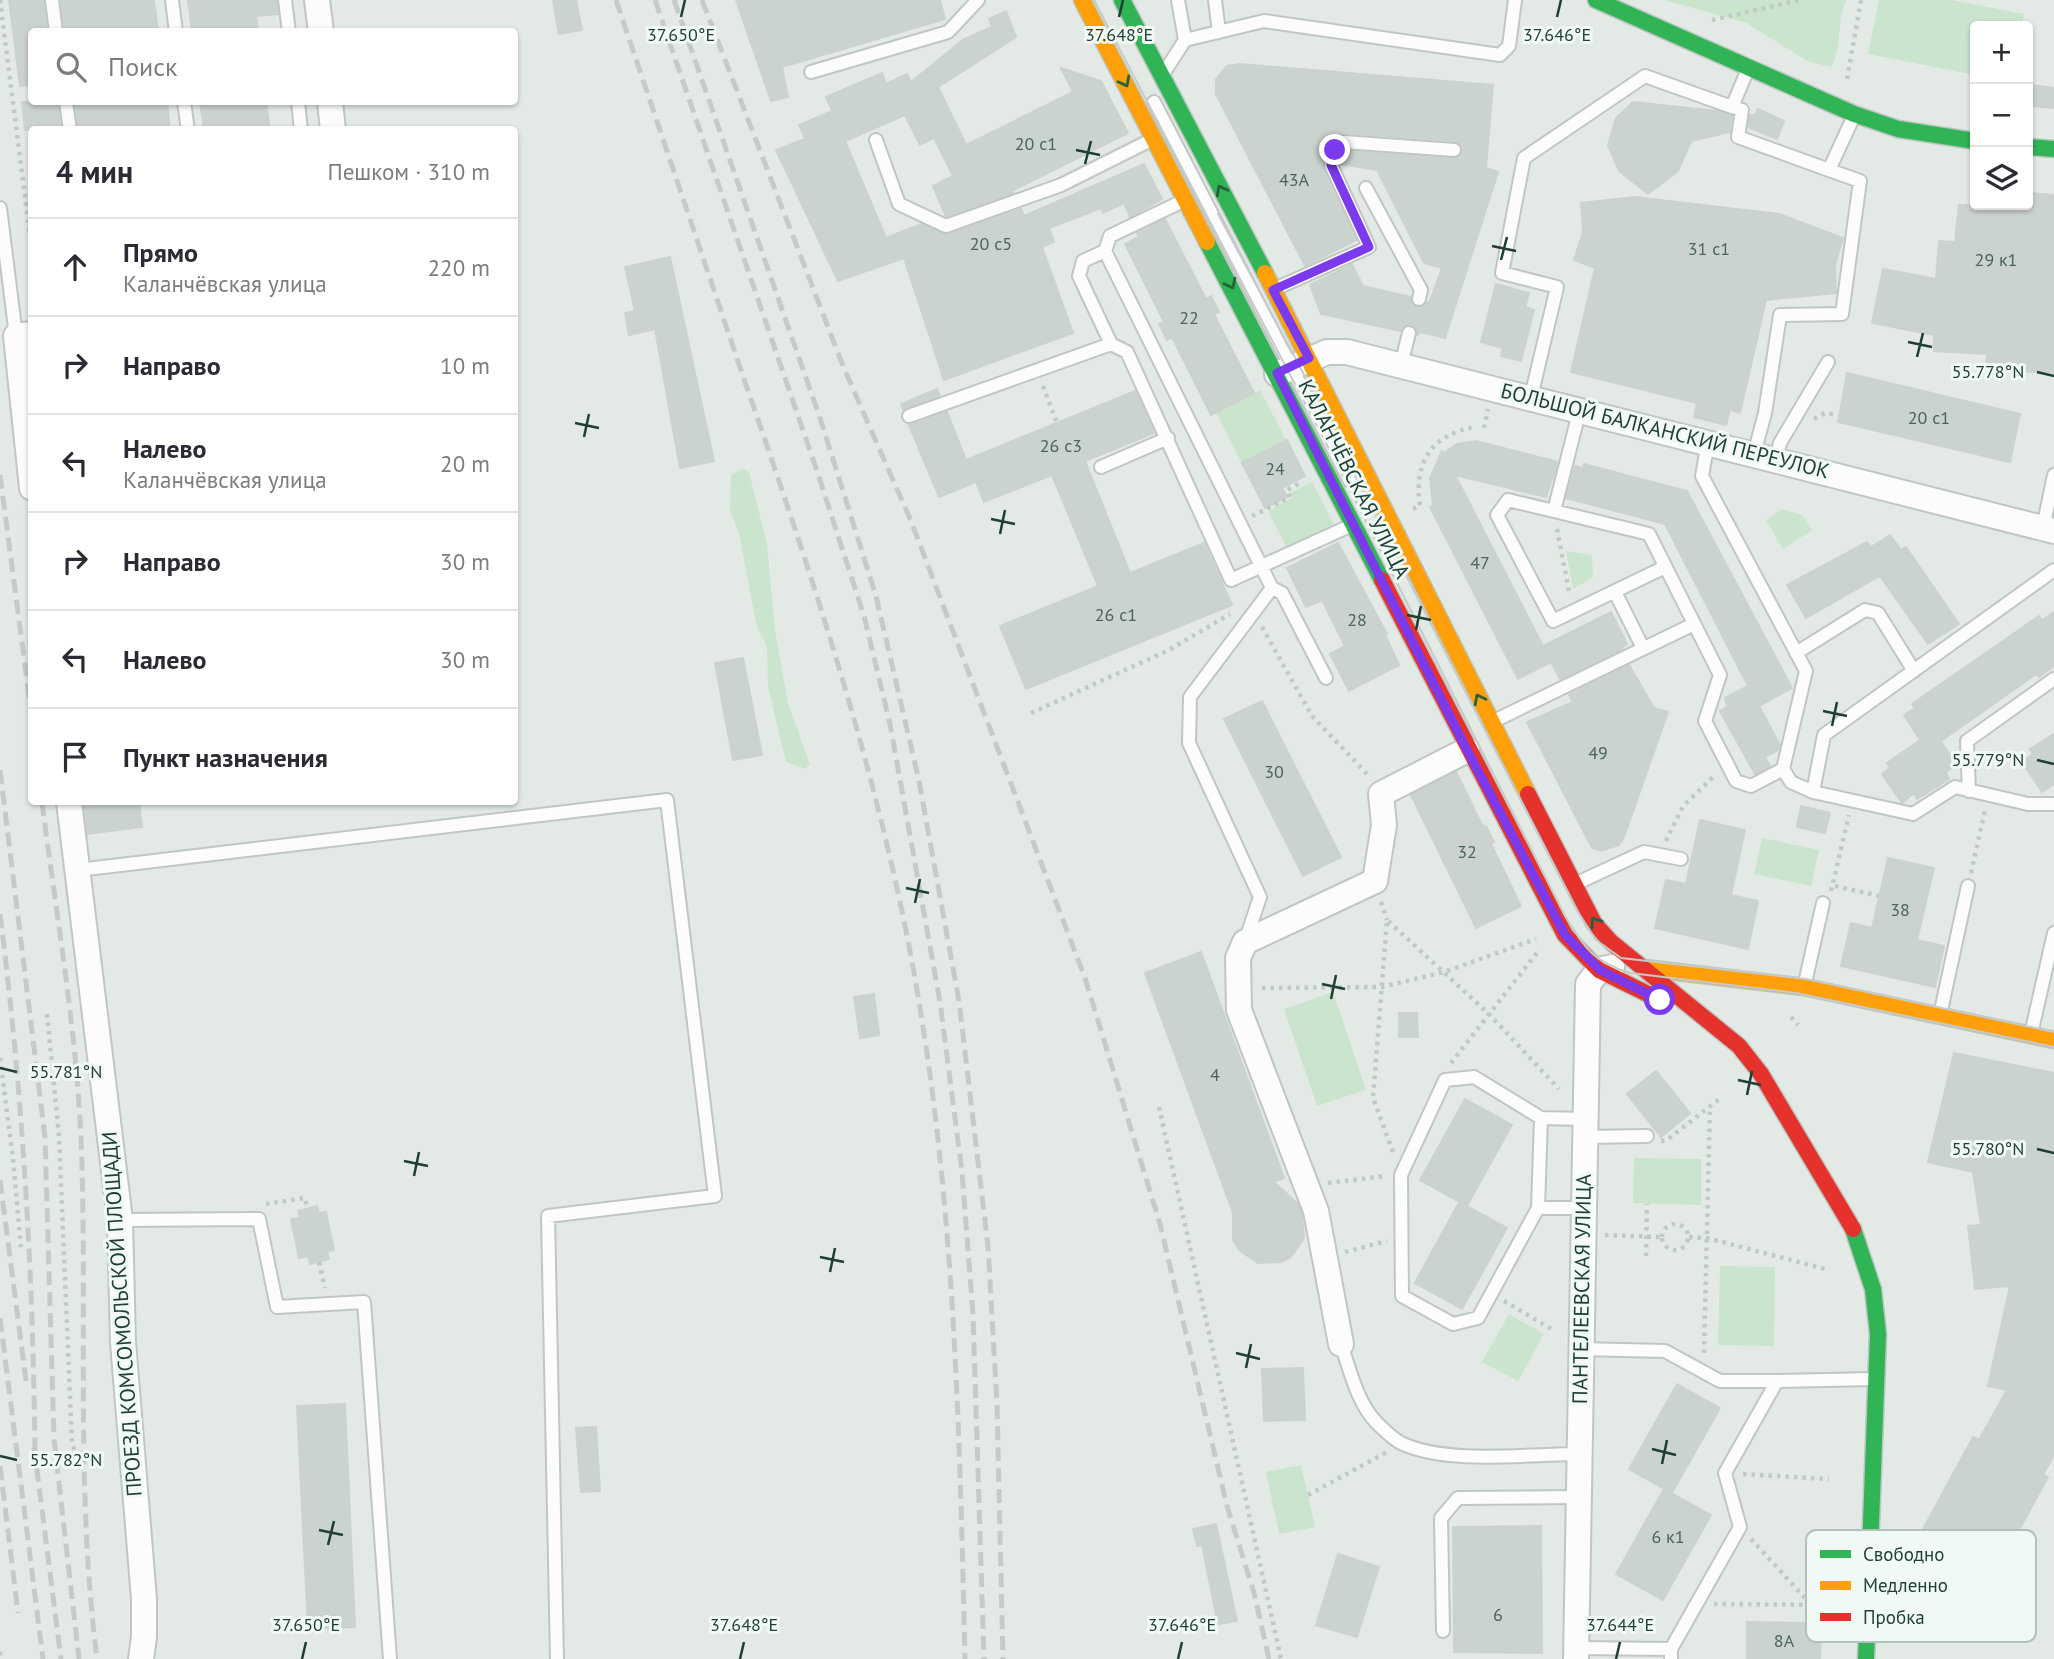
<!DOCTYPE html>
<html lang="ru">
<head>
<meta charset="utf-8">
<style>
  body { margin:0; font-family:"PT Sans",sans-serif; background:#f2f2f3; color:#2b2b33 }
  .controls { position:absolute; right:21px; top:21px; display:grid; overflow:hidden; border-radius:7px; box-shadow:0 2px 5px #0004 }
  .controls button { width:63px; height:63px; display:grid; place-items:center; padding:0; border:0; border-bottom:2px solid #e1e1e2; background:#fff; color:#2b2b33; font:35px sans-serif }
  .stop { position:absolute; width:21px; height:21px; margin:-16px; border:5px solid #7c3aed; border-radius:50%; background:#fff }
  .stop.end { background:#7c3aed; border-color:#fff; box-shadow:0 2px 7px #0008 }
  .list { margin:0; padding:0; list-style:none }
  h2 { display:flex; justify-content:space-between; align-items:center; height:91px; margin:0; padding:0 28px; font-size:30px }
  h2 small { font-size:23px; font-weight:400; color:#7c7c81 }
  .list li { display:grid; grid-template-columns:46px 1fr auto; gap:21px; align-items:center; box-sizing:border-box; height:98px; padding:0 28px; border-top:2px solid #e1e1e2 }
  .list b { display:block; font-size:26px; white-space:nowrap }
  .list p { margin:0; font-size:23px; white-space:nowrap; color:#7c7c81 }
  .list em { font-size:23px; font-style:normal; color:#7c7c81 }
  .icon { flex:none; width:38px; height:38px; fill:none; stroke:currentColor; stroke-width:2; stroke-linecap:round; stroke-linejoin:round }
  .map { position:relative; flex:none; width:2054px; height:1659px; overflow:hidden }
  .search { position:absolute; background:#fff; box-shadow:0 2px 5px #0004; left:28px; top:28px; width:490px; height:77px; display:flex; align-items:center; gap:18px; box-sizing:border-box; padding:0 24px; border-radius:7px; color:#7c7c81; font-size:26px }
  .panel { position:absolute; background:#fff; box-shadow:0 2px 5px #0004; left:28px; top:126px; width:490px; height:679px; border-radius:7px }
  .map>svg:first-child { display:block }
  .green { fill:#cae4ce }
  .building { fill:#cbd3cf; stroke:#ccd3cf; stroke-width:2 }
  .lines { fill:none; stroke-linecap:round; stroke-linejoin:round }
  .lane-casing { stroke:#c0c7c3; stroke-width:16 }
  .street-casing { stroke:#c0c7c3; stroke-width:28 }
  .fast-casing { stroke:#bcc6c1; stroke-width:19 }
  .slow-casing { stroke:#bcc6c1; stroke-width:19 }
  .jam-casing { stroke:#bcc6c1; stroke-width:19 }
  .path { stroke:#c0cac4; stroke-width:4.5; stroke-dasharray:3.5 5; stroke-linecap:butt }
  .lane { stroke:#fbfcfb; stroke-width:12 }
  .street { stroke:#fbfcfb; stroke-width:24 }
  .fast { stroke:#30b455; stroke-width:16 }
  .slow { stroke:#ff9f0a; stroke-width:16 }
  .jam { stroke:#e5322d; stroke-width:16 }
  .tram { stroke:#c6cbc9; stroke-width:2 }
  .rail { stroke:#c6cbc9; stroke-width:5; stroke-dasharray:14 7; stroke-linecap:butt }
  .oneway { stroke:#24623c }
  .route { stroke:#7c3aed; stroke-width:9 }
  .ticks { fill:none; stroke:#1f3f32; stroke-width:2.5 }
  .labels { text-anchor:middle; stroke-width:6; stroke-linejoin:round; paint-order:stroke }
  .number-label { font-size:18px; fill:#4b655a }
  .street-label { font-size:21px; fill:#1f3f32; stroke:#f1f9f4 }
  .key { fill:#f1f9f4; stroke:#b2c1ba; stroke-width:2 }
  .key-label { font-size:19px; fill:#1f3f32 }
  .ticks-label { font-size:18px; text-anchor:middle; fill:#1f3f32; stroke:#f1f9f4; stroke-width:6; stroke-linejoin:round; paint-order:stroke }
</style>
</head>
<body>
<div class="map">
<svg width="2054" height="1659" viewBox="0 0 2054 1659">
  <rect width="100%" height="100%" fill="#e3eae6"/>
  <path class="green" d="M1664,0H1847C1835,21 1844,46 1831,67L1807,61L1747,23Z
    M1879,0H1952L2024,14L2021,26H1975V75L1868,54Z
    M1260,390L1286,440L1242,463L1216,413Z
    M744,468L749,472L767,544L775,630L788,704L810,764L805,769L786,762L768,687L767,647L756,624L739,533L730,511L731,475Z
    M1312,482L1334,524L1287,548L1268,511L1292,498L1290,493Z
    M1782,509L1802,515L1812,530L1783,549L1766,520Z
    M1566,551L1592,555L1593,577L1573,589Z
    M1762,838L1819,850L1811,886L1754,874Z
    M1333,992L1366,1090L1317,1106L1284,1009Z
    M1634,1158L1701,1159V1205L1633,1203Z
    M1720,1266L1775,1267L1774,1346L1718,1345Z
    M1509,1314L1544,1334L1518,1381L1482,1362Z
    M1301,1465L1315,1527L1279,1534L1266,1472Z"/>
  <path class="building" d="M9,0H43L47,32H32V85L20,86Z
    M61,0H154L158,32H65Z
    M188,0H276L278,14L256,16L258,32H192Z
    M553,0H576L582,30L559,34Z
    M736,0H940L945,19L782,67L788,97L771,101Z
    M1006,11L1016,37L938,87L966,145L1073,92L1061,68L1101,81L1128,133L1012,191L1013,193L946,217L933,186L953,176L934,138L920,145L905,115L845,141L886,238L921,224L948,234L1021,209L1024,216L1144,164L1162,199L1130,217L1124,203L1103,213L1101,208L1049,228L1054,242L1042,247L1073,333L944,380L904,258L838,281L776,150L805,139L799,125L832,111L826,97L882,73L886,84L907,74L911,82L964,39L992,27L989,19Z
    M1240,64L1493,85L1486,168L1498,172L1445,338L1421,332L1417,335L1416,327L1410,324L1400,331L1321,314L1310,285L1352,264L1363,286L1411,297L1413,305L1418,308L1430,301L1442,268L1424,263L1377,170L1340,164L1347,151L1453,159L1462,154L1461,146L1455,141L1345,133L1338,135L1327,147L1321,164L1356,240L1305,266L1216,94V79L1227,66Z
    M2031,85L2054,88V108L2029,106Z
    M22,102H57L61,130H25Z
    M75,102H167L170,130H79Z
    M200,102H266L270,130H204Z
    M1633,102L1717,111L1732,116L1730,132L1691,141L1678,171L1648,194L1619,171L1608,145L1616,118Z
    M1758,109L1784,121L1777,139L1748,127L1750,115H1755Z
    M2028,193L2054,195V373L1986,369L1987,354L1934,351V335L1872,323L1883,269L1936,279L1939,241L1955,242L1959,205H2028Z
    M1635,197L1779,214L1843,238L1835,265L1836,293L1766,300L1740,413L1730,410L1726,425L1694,417L1697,403L1571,372L1595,268L1574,260L1583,232L1581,203Z
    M1165,219L1206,299L1211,296L1219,312L1214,314L1254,393L1211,415L1172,337L1167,340L1159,324L1164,322L1125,244L1139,237L1137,233Z
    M670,257L714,461L680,468L655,329L629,335L625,313L635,311L625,267Z
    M1496,284L1529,293L1525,307L1534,310L1521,361L1501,356L1503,348L1481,342Z
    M1847,373L2020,414L2010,462L1838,422Z
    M937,389L940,396L903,410L901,404Z
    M1135,391L1154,433L1085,461L1130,573L1204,543L1232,605L1026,689L1000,626L1098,586L1052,475L984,502L976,482L939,497L909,425L947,412L966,460Z
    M1287,440L1305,476L1282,488L1287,497L1265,508L1242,463Z
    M1476,441L1558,462L1546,497L1455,475L1543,646L1611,612L1627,644L1620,650L1560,679L1551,662L1518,679L1430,507L1433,506L1430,478L1442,451L1444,453L1457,444Z
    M1584,464L1687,491L1792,688L1759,706L1780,745L1778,750L1765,757L1770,766L1755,774L1720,711L1728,706L1725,698L1748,686L1665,524L1566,498L1575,466L1583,468Z
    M1890,535L1901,550L1906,547L1959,624L1928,644L1880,576L1806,618L1787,585L1867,542L1871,547Z
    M1338,543L1387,634L1385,635L1399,665L1349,691L1330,654L1345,646L1322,600L1306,607L1287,568Z
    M2054,612V666L2039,677L2036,674L1941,741L1956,764L1946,772L1949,779L1917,799L1914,793L1902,803L1882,774L1890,768L1887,763L1920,740L1904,715L1915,708L1912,704L2039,616L2042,620Z
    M743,658L762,755L733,760L715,663Z
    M1629,665L1654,708L1668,712L1624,837L1619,845L1601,851L1592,848L1527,722L1573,702L1569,695Z
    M1262,701L1341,857L1303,876L1224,719Z
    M2054,734V784L2042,792L2022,762L2033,754L2030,749Z
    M1456,772L1483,827L1486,826L1494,842L1491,844L1521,906L1476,928L1411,795Z
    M84,802H139L142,827L88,834Z
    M1801,806L1830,813L1825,833L1797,827Z
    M1700,820L1745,830L1731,895L1758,901L1748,949L1655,928L1666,880L1686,884Z
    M1888,858L1934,868L1917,940L1944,946L1935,987L1841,966L1851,923L1872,928Z
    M1201,952L1284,1178L1274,1182L1298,1204L1302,1215L1304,1238L1291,1257L1281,1262L1258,1263L1239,1250L1233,1240V1213L1145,973Z
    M874,994L879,1035L860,1038L854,997Z
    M1399,1013H1417L1418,1037H1399Z
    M1954,1053L2054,1073V1455L2043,1475L2048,1477L1996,1572L1922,1531L1973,1437L1979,1440L2007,1390L1988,1386L2010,1286L1975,1289L1968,1226L1981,1225L1973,1172L1928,1162Z
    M1656,1071L1690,1113L1661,1137L1627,1094Z
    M1465,1099L1512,1125L1467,1206L1420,1180Z
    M1459,1202L1507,1228L1462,1309L1415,1283Z
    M317,1206L319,1213L326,1212L334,1250L327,1252L329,1259L310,1264L308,1256L299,1258L291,1219L300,1218L298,1211Z
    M1303,1368L1305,1420L1264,1421L1262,1369Z
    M1677,1384L1720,1408L1672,1493L1629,1469Z
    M345,1404L355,1627L308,1629L297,1406Z
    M596,1427L600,1491L581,1492L576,1428Z
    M1664,1489L1711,1515L1663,1600L1616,1574Z
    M1216,1524L1237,1621L1218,1624L1202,1545L1197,1546L1193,1529Z
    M1541,1526L1542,1653L1454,1652L1453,1527Z
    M1338,1554L1379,1567L1357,1637L1316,1625Z
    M1747,1622L1821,1623L1820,1659H1747Z"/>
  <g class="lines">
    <defs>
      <path id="lane" d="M52,0L56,32
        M172,0L176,32
        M285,0L289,32
        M1215,0L1219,32
        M1185,40L1264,21L1500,55L1509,46L1515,0
        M1165,71L1185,40L1178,0
        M811,72L948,32L978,0
        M66,102L70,130
        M184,102L188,130
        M298,102L301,130
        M1154,102L1350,481
        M1732,107L1742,110L1738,137L1829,170
        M876,140L899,204L946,226L1061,185L1151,140
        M1366,188L1421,290L1419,299
        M1185,200L1110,236L1105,251L1272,588L1282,593L1326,678
        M0,208L16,336
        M1105,251L1083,261L1079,276L1111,344L1127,352L1231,580L1352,525
        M1277,288L1369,247L1331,165L1335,150L1344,142L1454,150
        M1401,365L1409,333
        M1531,397L1557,287L1502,273L1524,158L1645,76L1732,107L1748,69
        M1580,409L1554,511L1508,500L1497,515L1553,621L1665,567
        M909,416L1111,344
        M1708,442L1702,476L1806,671L1783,769L1791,782L1813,792L1913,814L1955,787L2028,804H2054
        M1754,454L1765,413L1780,315L1842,314L1860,181L1829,170L1853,118
        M1776,459L1780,443L1828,362
        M1101,467L1168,438
        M1554,511L1649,534L1720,675L1705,721L1736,781L1751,786L1783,769
        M2043,528L2054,475
        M1615,592L1643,648
        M1796,653L1865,610L1878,613L1914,671
        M1494,721L1694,624
        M1969,791L1967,741L2054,679
        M1813,792L1824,735L2054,570
        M78,870L667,800L715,1196L548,1216L557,1659
        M1577,883L1644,852L1681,859
        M1245,942L1260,897L1189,743L1190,697L1272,588
        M1805,983L1823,903
        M1940,1015L1968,886
        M2031,1034L2054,933
        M1541,1118L1538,1208L1478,1318L1453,1324L1402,1296L1401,1175L1445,1080L1474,1077L1541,1118L1585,1119
        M1585,1137L1647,1136
        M1538,1208H1583
        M120,1220L259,1219L277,1307L364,1302L390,1659
        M1341,1344C1350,1370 1357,1402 1376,1422C1383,1429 1393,1439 1401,1443C1447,1465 1528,1454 1578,1454
        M1581,1349L1665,1351L1720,1381H1777
        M1443,1631L1441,1518L1458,1498L1578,1497
        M1576,1648L1671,1649
        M1671,1659V1649L1740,1527L1725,1473L1777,1381L1874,1379"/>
      <path id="street" d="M317,0L321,32
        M330,102L333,130
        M32,334L16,336L32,488
        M1277,374L1327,352H1347L2054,531
        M69,802L120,1220L123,1342L144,1599V1637L141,1659
        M1341,1344L1316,1211L1239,1010L1238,958L1245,942L1375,881L1384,825L1381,794L1467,750
        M1576,1659L1588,984L1599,970L1612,967"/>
      <path id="fast" d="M1122,0L1265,273
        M1596,0L1854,114L1898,129L1975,141
        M2028,147L2054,149
        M1207,242L1382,580
        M1853,1229L1873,1289L1878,1334L1866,1659"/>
      <path id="slow" d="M1082,0L1207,242
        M1265,273L1528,794
        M1644,968L1804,987L2054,1040"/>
      <path id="jam" d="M1382,580L1565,935L1599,970L1660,1000
        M1528,794L1594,923L1611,942L1739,1046L1761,1074L1853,1229"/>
    </defs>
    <use href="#lane" class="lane-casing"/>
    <use href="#street" class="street-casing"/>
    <use href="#fast" class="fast-casing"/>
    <use href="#slow" class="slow-casing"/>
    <use href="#jam" class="jam-casing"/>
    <path class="path" d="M0,0L32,252
      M1712,20L1800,0
      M1847,79L1861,0
      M1043,386L1057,423
      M1814,419L1825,413L1837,415
      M1484,428L1488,409
      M1413,509L1420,506C1413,461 1433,433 1477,427
      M1252,516L1290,497L1287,490L1300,483
      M1557,529L1570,596
      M1262,627L1312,716L1368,775
      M1031,713L1169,650L1230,614
      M1666,841L1683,806L1714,776
      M1971,873L1985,810
      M1835,886L1879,896
      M1831,891L1849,815
      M1381,902L1387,920
      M1262,988L1382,987L1444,972L1536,939
      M47,1014L59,1136L72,1444L77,1455V1468
      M1791,1017L1798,1025
      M0,1058L13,1158L21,1249
      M1451,1063L1540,949
      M1159,1107L1281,1659
      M1661,1141L1667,1140L1722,1097
      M1393,1152L1373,1098L1387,920L1489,1014L1559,1089
      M1328,1183L1385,1176
      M266,1204L305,1198L307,1209
      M1662 1237a13 13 0 1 1 26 0a13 13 0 1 1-26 0Z
      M1605,1235L1661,1237
      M1689,1237L1707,1238L1829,1270
      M1345,1252L1387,1241
      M1646,1256L1647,1204
      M319,1262L325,1288
      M1504,1301L1555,1331
      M1704,1353L1710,1106
      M1743,1474L1829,1479
      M1308,1495L1387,1452
      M1751,1539L1828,1623
      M1714,1604L1829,1605
      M0,1652V1656"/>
    <use href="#lane" class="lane"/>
    <use href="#street" class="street"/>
    <use href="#fast" class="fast"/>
    <use href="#slow" class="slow"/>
    <use href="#jam" class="jam"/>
    <path class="tram" d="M1094,0L1343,476L1565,916C1585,948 1593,962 1630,973L1796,993L2054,1047
      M1218,214L1298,363L1576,909L1596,940L1621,958L1806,979L2054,1032"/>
    <path class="rail" d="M616,0C659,127 702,255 745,382C806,558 865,734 903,916C954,1161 959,1410 965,1659
      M655,0L817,471L864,616L890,724L940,1002L962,1172L973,1314L984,1659
      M674,0L821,421L876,596L919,781L959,1001L988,1246L997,1404L1003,1659
      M702,0L843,366L911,521L1085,978L1160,1224L1227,1506L1254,1593L1269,1659
      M0,475L32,719
      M0,770L45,1137L54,1439L79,1659
      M42,802C56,913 76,1026 81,1139C88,1312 75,1487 97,1659
      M0,914C23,1094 33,1273 35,1455
      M0,1180L26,1381
      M0,1318L43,1659
      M34,1447L61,1659
      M0,1466L18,1613"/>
  </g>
  <defs><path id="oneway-chevron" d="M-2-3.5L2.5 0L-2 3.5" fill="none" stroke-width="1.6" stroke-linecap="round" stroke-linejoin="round" transform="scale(1.75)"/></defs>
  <g class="oneway">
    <use href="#oneway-chevron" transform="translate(1125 82) rotate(62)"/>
    <use href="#oneway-chevron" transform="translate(1221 190) rotate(-118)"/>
    <use href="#oneway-chevron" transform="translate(1231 284) rotate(63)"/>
    <use href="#oneway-chevron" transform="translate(1479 699) rotate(-117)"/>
    <use href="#oneway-chevron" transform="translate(1595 922) rotate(-125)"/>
  </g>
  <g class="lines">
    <path class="route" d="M1335,150L1331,165L1369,247L1273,290L1309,358L1277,373L1467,750L1565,935L1600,970L1660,1000"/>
  </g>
  <path class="ticks" d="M681,17L685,0M1119,17L1123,0M1557,17L1561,0M1076,150L1100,155M1085,164L1091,141M1492,246L1516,251M1501,260L1507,237M1908,342L1932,347M1917,357L1923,333M2037,372L2054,376M575,423L599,428M584,437L589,414M991,519L1015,524M1000,534L1005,510M1407,615L1431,620M1416,630L1421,606M1823,711L1847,716M1832,726L1837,702M2037,760L2054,764M906,888L929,893M915,903L920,879M1322,984L1345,989M1331,999L1336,975M0,1068L17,1072M1738,1080L1761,1085M1747,1095L1752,1071M2037,1149L2054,1153M404,1161L428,1166M414,1176L419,1152M820,1257L844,1262M830,1272L835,1248M1236,1353L1260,1359M1246,1368L1251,1344M1652,1449L1676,1455M0,1456L17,1460M1662,1464L1667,1440M319,1530L343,1535M328,1545L334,1521M302,1659L306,1642M740,1659L744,1642M1178,1659L1182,1642M1616,1659L1620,1642"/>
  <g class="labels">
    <g class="number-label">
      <text x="1036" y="150">20 с1</text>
      <text x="1294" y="186">43А</text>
      <text x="991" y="250">20 с5</text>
      <text x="1709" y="255">31 с1</text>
      <text x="1996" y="266">29 к1</text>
      <text x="1189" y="324">22</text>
      <text x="1929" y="424">20 с1</text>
      <text x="1061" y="452">26 с3</text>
      <text x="1275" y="475">24</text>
      <text x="1480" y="569">47</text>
      <text x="1116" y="621">26 с1</text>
      <text x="1357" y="626">28</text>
      <text x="1598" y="759">49</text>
      <text x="1274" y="778">30</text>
      <text x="1467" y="858">32</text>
      <text x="1900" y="916">38</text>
      <text x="1215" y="1081">4</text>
      <text x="1668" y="1543">6 к1</text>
      <text x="1498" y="1621">6</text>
      <text x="1784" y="1647">8А</text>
    </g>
    <g class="street-label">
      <text transform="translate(1665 431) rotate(14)" y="7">БОЛЬШОЙ БАЛКАНСКИЙ ПЕРЕУЛОК</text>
      <text transform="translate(1354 479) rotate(63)" y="7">КАЛАНЧЁВСКАЯ УЛИЦА</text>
      <text transform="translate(1582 1289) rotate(-89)" y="7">ПАНТЕЛЕЕВСКАЯ УЛИЦА</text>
      <text transform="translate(122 1314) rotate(-94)" y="7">ПРОЕЗД КОМСОМОЛЬСКОЙ ПЛОЩАДИ</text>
    </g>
  </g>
  <rect x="1806" y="1530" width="230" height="112" rx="10" class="key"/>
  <rect x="1820" y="1550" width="31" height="8" fill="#30b455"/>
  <rect x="1820" y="1581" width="31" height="9" fill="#ff9f0a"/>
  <rect x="1820" y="1613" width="31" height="8" fill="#e5322d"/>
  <g class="key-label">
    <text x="1863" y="1561">Свободно</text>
    <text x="1863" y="1592">Медленно</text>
    <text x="1863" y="1624">Пробка</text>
  </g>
  <g class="ticks-label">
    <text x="681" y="41">37.650°E</text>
    <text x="1119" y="41">37.648°E</text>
    <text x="1557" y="41">37.646°E</text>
    <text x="1988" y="378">55.778°N</text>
    <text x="1988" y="766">55.779°N</text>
    <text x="66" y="1078">55.781°N</text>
    <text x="1988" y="1155">55.780°N</text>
    <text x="66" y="1466">55.782°N</text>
    <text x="306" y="1631">37.650°E</text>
    <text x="744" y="1631">37.648°E</text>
    <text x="1182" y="1631">37.646°E</text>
    <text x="1620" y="1631">37.644°E</text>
  </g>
</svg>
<div class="controls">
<button>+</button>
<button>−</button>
<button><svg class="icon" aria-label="layers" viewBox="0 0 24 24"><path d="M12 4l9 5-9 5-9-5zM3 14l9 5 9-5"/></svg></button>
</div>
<div class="stop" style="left:1660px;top:1000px"></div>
<div class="stop end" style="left:1335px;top:150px"></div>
<div class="search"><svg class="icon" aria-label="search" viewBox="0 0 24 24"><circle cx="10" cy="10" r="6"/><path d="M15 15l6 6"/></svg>Поиск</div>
<section class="panel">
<h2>4 мин<small>Пешком · 310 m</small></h2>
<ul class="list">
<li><svg class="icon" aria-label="ahead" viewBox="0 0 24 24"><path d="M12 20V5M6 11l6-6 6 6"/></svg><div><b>Прямо</b><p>Каланчёвская улица</p></div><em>220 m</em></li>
<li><svg class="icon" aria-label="right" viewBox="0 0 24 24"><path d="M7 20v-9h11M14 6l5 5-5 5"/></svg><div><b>Направо</b></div><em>10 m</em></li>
<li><svg class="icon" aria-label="left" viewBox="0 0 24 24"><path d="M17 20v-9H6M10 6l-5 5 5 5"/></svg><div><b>Налево</b><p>Каланчёвская улица</p></div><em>20 m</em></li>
<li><svg class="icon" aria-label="right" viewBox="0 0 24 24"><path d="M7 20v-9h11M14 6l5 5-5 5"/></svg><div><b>Направо</b></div><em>30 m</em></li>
<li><svg class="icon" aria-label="left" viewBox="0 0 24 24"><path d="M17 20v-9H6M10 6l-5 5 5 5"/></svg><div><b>Налево</b></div><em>30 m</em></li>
<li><svg class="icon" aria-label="arrive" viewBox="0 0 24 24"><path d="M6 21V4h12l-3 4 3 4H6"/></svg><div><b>Пункт назначения</b></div></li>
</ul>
</section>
</div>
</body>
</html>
